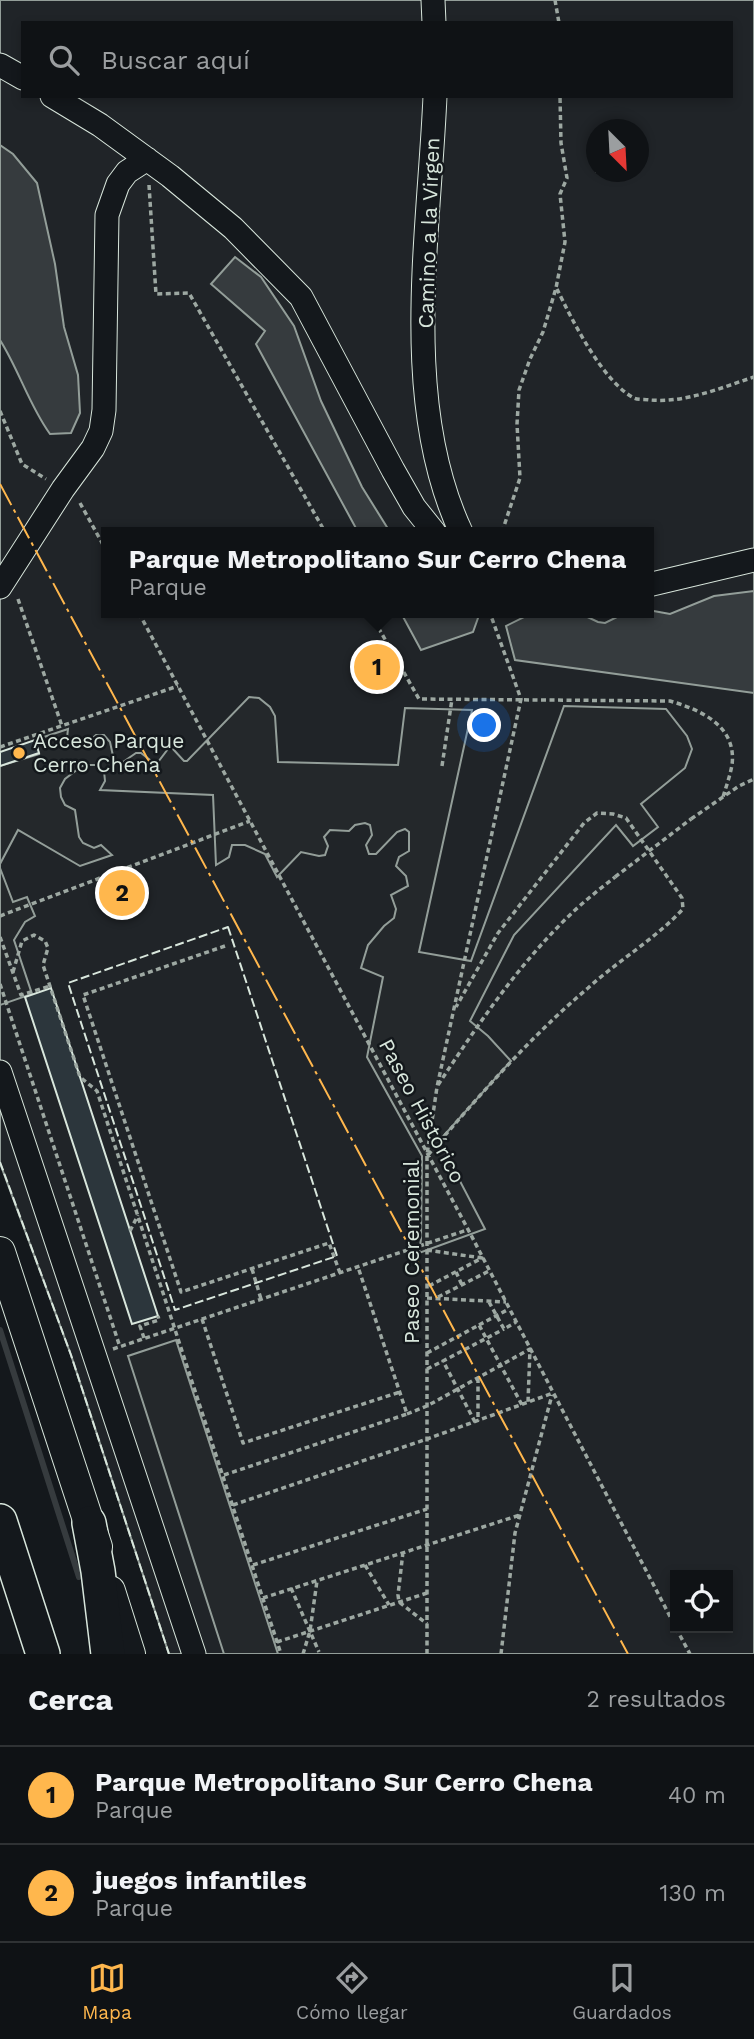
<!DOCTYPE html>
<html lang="es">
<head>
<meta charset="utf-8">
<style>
  body { margin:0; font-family:"Work Sans",sans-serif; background:#181b1e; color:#f1f3f6 }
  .controls { position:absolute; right:21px; bottom:21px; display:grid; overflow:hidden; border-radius:0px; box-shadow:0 4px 10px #0003 }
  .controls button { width:63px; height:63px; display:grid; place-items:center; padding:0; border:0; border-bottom:2px solid #2f3234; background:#0f1215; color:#f1f3f6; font:35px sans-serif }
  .compass { position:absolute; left:586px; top:119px; width:63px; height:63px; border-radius:50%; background:#0f1215; box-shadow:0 4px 10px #0003; rotate:156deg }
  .you { position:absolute; left:485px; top:726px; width:24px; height:24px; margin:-18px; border:5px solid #fff; border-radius:50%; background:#1a73e8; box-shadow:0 0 0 10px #1a73e833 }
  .badge { display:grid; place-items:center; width:46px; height:46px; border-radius:50%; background:#ffb74d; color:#111; font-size:23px; font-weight:700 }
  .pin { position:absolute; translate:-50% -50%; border:4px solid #fff; box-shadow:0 2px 7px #0006 }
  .popup { position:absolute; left:101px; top:527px; width:553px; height:91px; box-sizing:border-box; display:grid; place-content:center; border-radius:0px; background:#0f1215; filter:drop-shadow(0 2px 5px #0005); font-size:23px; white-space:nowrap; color:#9b9ea0 }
  .popup b { font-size:26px; color:#f1f3f6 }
  .popup::after { content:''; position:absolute; left:50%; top:100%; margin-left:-14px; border:14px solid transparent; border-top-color:#0f1215 }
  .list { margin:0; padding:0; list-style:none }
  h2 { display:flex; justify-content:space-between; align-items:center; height:91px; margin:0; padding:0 28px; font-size:30px }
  h2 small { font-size:23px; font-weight:400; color:#9b9ea0 }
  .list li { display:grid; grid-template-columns:46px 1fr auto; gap:21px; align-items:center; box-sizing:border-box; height:98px; padding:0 28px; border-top:2px solid #2f3234 }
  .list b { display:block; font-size:26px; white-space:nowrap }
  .list p { margin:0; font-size:23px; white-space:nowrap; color:#9b9ea0 }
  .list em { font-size:23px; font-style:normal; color:#9b9ea0 }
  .icon { flex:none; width:38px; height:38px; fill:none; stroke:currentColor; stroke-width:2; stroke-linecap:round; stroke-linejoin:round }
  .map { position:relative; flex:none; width:754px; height:1654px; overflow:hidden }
  .search { position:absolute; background:#0f1215; box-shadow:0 4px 10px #0003; left:21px; right:21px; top:21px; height:77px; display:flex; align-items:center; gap:18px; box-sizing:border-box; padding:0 24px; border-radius:0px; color:#9b9ea0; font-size:26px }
  .sheet { height:287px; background:#0f1215 }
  nav { display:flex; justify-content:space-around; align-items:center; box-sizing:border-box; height:98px; border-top:2px solid #2f3234; background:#0f1215; font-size:19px; color:#9b9ea0 }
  nav a { display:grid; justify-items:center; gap:4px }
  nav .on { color:#ffb74d }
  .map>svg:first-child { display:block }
  .green { fill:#202428; stroke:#939e99; stroke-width:2; fill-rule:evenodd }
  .parking { fill:#24282b; stroke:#939e99; stroke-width:2 }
  .water { fill:#363b3e; stroke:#939e99; stroke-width:2 }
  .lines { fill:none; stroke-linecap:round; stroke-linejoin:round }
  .stream { stroke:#363b3e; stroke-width:6 }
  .building { fill:#2c363c; stroke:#d8e6dc; stroke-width:2 }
  .minor-casing { stroke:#d8e6dc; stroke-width:25 }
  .major-casing { stroke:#d8e6dc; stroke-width:32 }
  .highway-casing { stroke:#d8e6dc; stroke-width:36 }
  .path { stroke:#9da8a2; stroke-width:3.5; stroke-dasharray:5 3.5; stroke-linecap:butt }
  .minor { stroke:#14181c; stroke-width:23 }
  .major { stroke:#14181c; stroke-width:30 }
  .highway { stroke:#14181c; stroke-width:33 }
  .path-bridge { stroke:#9da8a2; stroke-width:3.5; stroke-dasharray:5 3.5; stroke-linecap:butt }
  .fence { stroke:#d8e6dc; stroke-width:2; stroke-dasharray:9 3.5; stroke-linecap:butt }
  .power { stroke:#ffb74d; stroke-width:2; stroke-dasharray:24 5 3.5 5; stroke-linecap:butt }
  .poi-dot { fill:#ffb74d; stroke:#14181c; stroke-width:2.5 }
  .labels { text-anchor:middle; stroke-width:5; stroke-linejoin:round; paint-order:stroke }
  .street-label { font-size:21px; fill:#d8e6dc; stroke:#14181c }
  .poi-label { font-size:21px; fill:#d8e6dc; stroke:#14181c; text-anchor:start }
</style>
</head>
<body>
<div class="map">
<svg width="754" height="1654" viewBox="0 0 754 1654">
  <rect width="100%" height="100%" fill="#14181c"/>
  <path class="green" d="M0,0H754V1654H169L71,1355L0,1163ZM23,23H731V96H23ZM596,130H638V172H596ZM106,532H648V613H106ZM675,1575H728V1628H675Z"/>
  <path class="parking" d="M249,697L259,698L270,707L275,716L278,762L398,765L405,708L472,710L419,952L471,961L564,706L666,709L687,736L692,749L685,768L641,804L658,827L633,846L616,825L514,935L470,1021L488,1036L511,1061L439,1141L485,1229L419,1253L421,1239L422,1156L367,1057L383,977L361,968L368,945L384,926L394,918L396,909L391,895L408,886L406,876L396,866L399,857L409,851V832L405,829L397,832L376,854H369L366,845L372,835L370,825L365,823L355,825L349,831L330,830L324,837L328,846L325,855L319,856L301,852L277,877L265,854L245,845H232L229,857L216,865L213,795L100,790L105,781L104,771L97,765H88L82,766L65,779L60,788L61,797L65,805L75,810L79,837L83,843L94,848L101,845L112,855L80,866L18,830L0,864V766L39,754L35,740L68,729L67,738L73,744H80L88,742L96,735H104L110,742L113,756L117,761L123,762L136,753H141L154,763L158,762L168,749H173L184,761H187Z
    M0,868L13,902L27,897L35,916L25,922L14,940L32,994L0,1005Z
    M176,1340L278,1654H224L128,1356Z"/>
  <path class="water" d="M0,145L13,154L37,183L55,264L64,327L78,375L80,413L71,433L50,434C29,405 19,370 0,340Z
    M235,257L261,277L294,326L321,401L362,487L390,532H358L256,344L265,331L211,284Z
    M754,591V693L515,660L506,626L532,613H579L598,622L605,623L625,613H648V610L670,614L714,596Z
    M401,613H473L478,618L473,632L421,650Z"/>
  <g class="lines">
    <path class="stream" d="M0,1330L79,1577"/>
  </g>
  <path class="building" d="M35,740L39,753L0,766V752Z
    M51,988L158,1316L132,1324L25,997Z"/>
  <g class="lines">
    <defs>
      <path id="minor" d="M433,0L434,23
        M0,65L23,78
        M52,96L100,125L170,176L233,228L301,297L393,470L414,507L434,532
        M435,96C429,236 400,402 461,532
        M648,585L754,560
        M0,587L63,489L93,448L101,431L104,410L107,215L118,184L127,172L147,159
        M0,1072L194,1654"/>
      <path id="major" d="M0,1252L97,1547
        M110,1591L130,1654"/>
      <path id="highway" d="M0,1521L43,1654
        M89,1523L98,1571L108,1654"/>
    </defs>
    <use href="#minor" class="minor-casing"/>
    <use href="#major" class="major-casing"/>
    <use href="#highway" class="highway-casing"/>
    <path class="path" d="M555,0L559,23
      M149,185L156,294L189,293L325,532
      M557,289C572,320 603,382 634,398C638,400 646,399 650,400C686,403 720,388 754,377
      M0,411L22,464L46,479
      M80,503L106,550
      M502,532L520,478L517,424L519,390L530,359L543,332L556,288L565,242L560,194L567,178L561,143L560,96
      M18,599L62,726
      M139,613L471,1235L675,1626
      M370,613L419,699L670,701C701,710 737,726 732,765C730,776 726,787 723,797
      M0,747L178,686
      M442,766L452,699
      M691,819L739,786L754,779
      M0,916L250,821
      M0,937L21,995L50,986
      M225,946L83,995L181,1292L329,1243L340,1273
      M13,972L22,941L34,935L45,941L48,948L43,965L80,1077L97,1091L281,1654
      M0,984L120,1347
      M438,1085C479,1023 520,962 574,911C587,899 601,888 615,877
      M428,1155C478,1097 529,1038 588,988C619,960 655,939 683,909L682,898L626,818L613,814L597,813L584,823L498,933L456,1007
      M130,1231L138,1215
      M427,1250L482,1258L427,1287
      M252,1269L261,1299
      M456,1272L462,1285
      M438,1297L489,1271
      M427,1298L506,1302
      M489,1302L504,1329L516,1322
      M202,1319L243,1443L400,1392
      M479,1325L509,1309
      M144,1338L140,1326L159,1320L158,1316
      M113,1349L467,1230
      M427,1353L479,1325L522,1405
      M427,1369L443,1361
      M478,1378V1421
      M407,1414L427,1406L530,1349L528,1402
      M475,1422L443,1361L504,1329
      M224,1475L407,1414L358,1267
      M233,1505L427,1439L553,1393
      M403,1552L398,1595L399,1602L427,1624
      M253,1565L427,1509
      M365,1565L389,1605
      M291,1588L319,1652
      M263,1598L520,1515
      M676,1628L690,1654
      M277,1642L427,1593
      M303,1654L310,1631L317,1581
      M427,1654V1155L437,1087L521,699L490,613
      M501,1654L515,1533L552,1395"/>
    <use href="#minor" class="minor"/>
    <use href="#major" class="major"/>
    <use href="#highway" class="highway"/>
    <path class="path-bridge" d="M615,877L691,819"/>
    <path class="fence" d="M228,927L337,1256L175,1310L68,983Z
      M0,1162L71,1355L169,1654"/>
    <path class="power" d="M0,484L628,1654"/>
  </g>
  <circle class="poi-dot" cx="19" cy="753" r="7"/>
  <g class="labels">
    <g class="street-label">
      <text transform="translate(429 233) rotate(-88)" y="7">Camino a la Virgen</text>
      <text transform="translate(422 1111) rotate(62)" y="7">Paseo Histórico</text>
      <text transform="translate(412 1252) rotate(-90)" y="7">Paseo Ceremonial</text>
    </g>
    <g class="poi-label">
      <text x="33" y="748">Acceso Parque<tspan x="33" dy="24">Cerro Chena</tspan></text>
    </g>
  </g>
</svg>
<div class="controls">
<button><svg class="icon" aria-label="locate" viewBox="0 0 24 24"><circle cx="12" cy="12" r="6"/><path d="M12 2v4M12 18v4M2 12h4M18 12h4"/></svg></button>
</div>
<svg class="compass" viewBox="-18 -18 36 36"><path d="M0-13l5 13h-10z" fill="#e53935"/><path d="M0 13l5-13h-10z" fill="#9b9ea0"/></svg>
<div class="you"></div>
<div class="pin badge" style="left:377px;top:667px">1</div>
<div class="popup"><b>Parque Metropolitano Sur Cerro Chena</b>Parque</div>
<div class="pin badge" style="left:122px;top:893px">2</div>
<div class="search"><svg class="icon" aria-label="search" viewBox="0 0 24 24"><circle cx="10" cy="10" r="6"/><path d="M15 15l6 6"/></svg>Buscar aquí</div>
</div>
<section class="sheet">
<h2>Cerca<small>2 resultados</small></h2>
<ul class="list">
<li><span class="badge">1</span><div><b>Parque Metropolitano Sur Cerro Chena</b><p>Parque</p></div><em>40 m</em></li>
<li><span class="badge">2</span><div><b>juegos infantiles</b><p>Parque</p></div><em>130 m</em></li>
</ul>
</section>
<nav>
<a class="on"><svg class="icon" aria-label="map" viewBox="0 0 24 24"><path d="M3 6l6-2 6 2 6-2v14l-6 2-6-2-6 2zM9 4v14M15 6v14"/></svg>Mapa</a>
<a><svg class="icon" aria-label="directions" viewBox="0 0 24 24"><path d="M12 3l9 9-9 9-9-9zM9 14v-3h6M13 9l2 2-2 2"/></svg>Cómo llegar</a>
<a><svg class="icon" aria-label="saved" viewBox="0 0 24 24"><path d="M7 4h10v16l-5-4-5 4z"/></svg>Guardados</a>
</nav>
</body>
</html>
